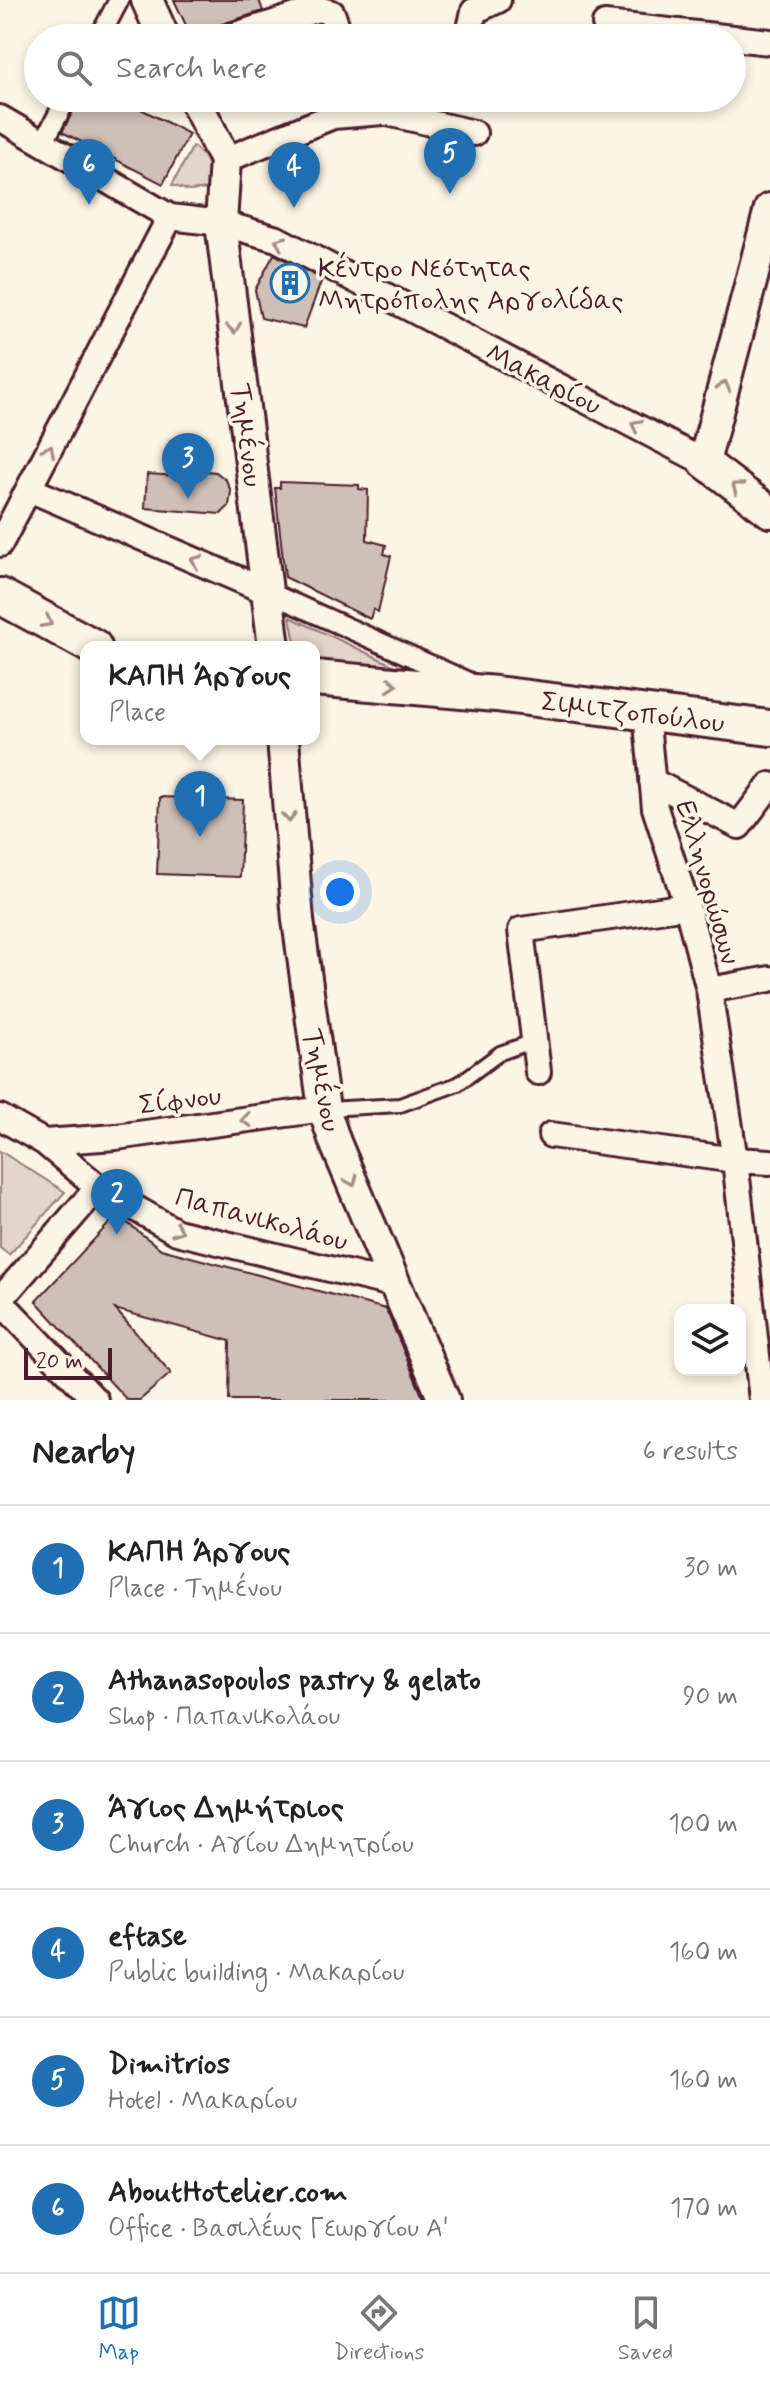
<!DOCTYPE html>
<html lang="en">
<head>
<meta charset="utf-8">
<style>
  body { margin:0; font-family:Mynerve,sans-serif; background:#f2f2f2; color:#222 }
  .controls { position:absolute; right:24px; bottom:24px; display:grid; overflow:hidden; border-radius:16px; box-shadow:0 4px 12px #0003 }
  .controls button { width:72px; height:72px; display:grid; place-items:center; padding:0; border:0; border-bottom:2px solid #e0e0e0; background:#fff; color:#222; font:40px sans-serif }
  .scale { position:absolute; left:24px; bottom:20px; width:88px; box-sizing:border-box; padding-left:8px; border:4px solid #4a1f2b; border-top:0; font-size:22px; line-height:28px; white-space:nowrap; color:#4a1f2b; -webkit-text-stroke:6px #fcf5e5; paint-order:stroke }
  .you { position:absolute; left:340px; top:892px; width:28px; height:28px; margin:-20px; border:6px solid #fff; border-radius:50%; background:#1a73e8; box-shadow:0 0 0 12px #1a73e833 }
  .badge { display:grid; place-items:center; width:52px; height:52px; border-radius:50%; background:#1f6fb2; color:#fff; font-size:26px; font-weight:700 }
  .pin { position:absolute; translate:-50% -66px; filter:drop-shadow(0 2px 4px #0008) }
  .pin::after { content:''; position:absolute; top:42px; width:28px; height:24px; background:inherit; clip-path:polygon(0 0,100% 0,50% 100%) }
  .popup { position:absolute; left:80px; top:641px; width:240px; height:104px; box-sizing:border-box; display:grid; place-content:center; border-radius:16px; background:#fff; filter:drop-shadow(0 2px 6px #0005); font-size:26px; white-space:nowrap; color:#767676 }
  .popup b { font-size:30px; color:#222 }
  .popup::after { content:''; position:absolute; left:50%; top:100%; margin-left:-16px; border:16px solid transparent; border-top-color:#fff }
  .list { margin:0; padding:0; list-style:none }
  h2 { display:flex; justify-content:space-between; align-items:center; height:104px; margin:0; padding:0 32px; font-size:34px }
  h2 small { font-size:26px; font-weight:400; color:#767676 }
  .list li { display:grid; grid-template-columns:52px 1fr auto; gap:24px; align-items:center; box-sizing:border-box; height:128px; padding:0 32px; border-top:2px solid #e0e0e0 }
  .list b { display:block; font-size:30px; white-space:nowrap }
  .list p { margin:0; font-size:26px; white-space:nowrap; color:#767676 }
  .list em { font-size:26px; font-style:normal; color:#767676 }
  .icon { flex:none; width:44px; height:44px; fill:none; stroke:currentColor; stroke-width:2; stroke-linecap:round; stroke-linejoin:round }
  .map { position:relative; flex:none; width:770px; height:1400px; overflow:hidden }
  .search { position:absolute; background:#fff; box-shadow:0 4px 12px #0003; left:24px; right:24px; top:24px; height:88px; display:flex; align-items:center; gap:20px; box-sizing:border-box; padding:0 28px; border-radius:44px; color:#767676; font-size:30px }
  .sheet { height:872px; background:#fff }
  nav { display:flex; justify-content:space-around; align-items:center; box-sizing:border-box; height:112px; border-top:2px solid #e0e0e0; background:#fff; font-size:22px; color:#767676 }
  nav a { display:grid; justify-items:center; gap:4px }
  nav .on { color:#1f6fb2 }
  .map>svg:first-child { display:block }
  .green { fill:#e2d5ca; stroke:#967a7a; stroke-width:2 }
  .building { fill:#cfc0b7; stroke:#4a1f2b; stroke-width:2 }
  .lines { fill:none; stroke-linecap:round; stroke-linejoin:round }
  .service-casing { stroke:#4a1f2b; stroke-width:18 }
  .pedestrian-casing { stroke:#4a1f2b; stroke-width:24 }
  .minor-casing { stroke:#4a1f2b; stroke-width:30 }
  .tertiary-casing { stroke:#4a1f2b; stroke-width:36 }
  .secondary-casing { stroke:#4a1f2b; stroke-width:40 }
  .service { stroke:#fcf5e5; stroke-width:12 }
  .pedestrian { stroke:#fcf5e5; stroke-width:18 }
  .minor { stroke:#fcf5e5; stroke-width:24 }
  .tertiary { stroke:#fcf5e5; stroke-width:30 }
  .secondary { stroke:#fcf5e5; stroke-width:34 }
  .oneway { stroke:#a38a88 }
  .labels { text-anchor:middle; stroke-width:7; stroke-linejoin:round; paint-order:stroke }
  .poi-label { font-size:28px; fill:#4a1f2b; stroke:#fcf5e5; text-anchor:start }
  .street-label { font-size:28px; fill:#4a1f2b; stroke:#fcf5e5 }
</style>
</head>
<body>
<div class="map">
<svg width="770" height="1400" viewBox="0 0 770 1400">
  <rect width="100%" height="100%" fill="#fcf5e5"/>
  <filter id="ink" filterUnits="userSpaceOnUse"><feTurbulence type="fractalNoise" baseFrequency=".0125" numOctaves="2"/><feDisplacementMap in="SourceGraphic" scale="16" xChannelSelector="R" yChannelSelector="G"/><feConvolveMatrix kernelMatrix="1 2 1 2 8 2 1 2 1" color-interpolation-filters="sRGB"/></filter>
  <g filter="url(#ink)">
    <path class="green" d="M193,146C209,159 211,169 208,189L189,191L172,185Z
      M290,617L410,673L314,669V647H296Z
      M0,1151L65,1192L9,1255L0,1248Z"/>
    <path class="building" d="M174,0H259L263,11L221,24L211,35L192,38Z
      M80,98H120L189,134L163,184L62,132Z
      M274,254L322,279L304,328L261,318L255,290Z
      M195,470L216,472L226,480L231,491L229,506L221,514L145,508L147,474L195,477Z
      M280,482L359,485V489L368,490L367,540L386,545L384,554L391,556L378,612L373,609L370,619L285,577L275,488H280Z
      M160,797L243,800L240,877L157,874Z
      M117,1215L161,1249L386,1309L424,1400H229L230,1341L115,1309L171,1373L140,1400H127L36,1301Z"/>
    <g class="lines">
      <defs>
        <path id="service" d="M327,1109L400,1105L458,1084L500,1053L534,1041"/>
        <path id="pedestrian" d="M99,38L119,0
          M43,143L67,98
          M268,592L468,682"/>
        <path id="minor" d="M605,24L770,42
          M226,38L318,9L332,13L341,38
          M468,38L474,11L498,0
          M0,118L170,217L221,223L277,239L704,462
          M225,160L333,116L383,112L474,133
          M29,489L268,592
          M0,544L170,217
          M646,713L655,808L687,906L709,990L735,1160L762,1400
          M652,781L739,826L770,785
          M709,990L770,979
          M538,1072L521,930L687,906
          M0,1117L44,1142L98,1187L177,1232L396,1285
          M551,1135L735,1160L770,1162
          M44,1142L116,1137L324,1109
          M0,1300L98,1187
          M0,1301L95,1400"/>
        <path id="tertiary" d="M147,0L164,38
          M194,98L225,160L221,223L274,647
          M770,209L704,462L770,512
          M283,739L298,920L324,1109L335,1142L444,1400"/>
        <path id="secondary" d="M0,596L94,647
          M314,678L496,694L770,728"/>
      </defs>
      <use href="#service" class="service-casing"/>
      <use href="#pedestrian" class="pedestrian-casing"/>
      <use href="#minor" class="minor-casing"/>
      <use href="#tertiary" class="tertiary-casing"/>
      <use href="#secondary" class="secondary-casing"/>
      <use href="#service" class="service"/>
      <use href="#pedestrian" class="pedestrian"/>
      <use href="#minor" class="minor"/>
      <use href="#tertiary" class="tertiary"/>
      <use href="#secondary" class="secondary"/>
    </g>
    <defs><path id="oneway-chevron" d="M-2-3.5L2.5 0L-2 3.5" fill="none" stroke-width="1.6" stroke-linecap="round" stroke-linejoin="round" transform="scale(2)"/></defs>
    <g class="oneway">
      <use href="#oneway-chevron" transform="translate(280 242) rotate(-157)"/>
      <use href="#oneway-chevron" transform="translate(234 328) rotate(83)"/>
      <use href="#oneway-chevron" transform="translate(724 386) rotate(-75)"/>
      <use href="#oneway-chevron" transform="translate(636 425) rotate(-153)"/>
      <use href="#oneway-chevron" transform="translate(49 450) rotate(-63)"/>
      <use href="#oneway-chevron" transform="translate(737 487) rotate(-143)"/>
      <use href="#oneway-chevron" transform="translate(196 561) rotate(-157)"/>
      <use href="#oneway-chevron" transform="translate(47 622) rotate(28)"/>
      <use href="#oneway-chevron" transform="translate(392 685) rotate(5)"/>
      <use href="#oneway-chevron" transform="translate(289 817) rotate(85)"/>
      <use href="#oneway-chevron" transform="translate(246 1120) rotate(172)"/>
      <use href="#oneway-chevron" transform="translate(352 1181) rotate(67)"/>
      <use href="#oneway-chevron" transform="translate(178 1230) rotate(21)"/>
    </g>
  </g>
  <defs>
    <symbol id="building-ring" viewBox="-11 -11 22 22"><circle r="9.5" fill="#fcf5e5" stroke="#1f6fb2" stroke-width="1.5"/><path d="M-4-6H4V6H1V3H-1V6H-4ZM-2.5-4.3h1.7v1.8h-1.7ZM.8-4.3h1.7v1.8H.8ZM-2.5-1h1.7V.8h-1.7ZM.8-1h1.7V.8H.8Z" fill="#1f6fb2"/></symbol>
  </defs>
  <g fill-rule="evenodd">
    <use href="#building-ring" x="268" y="261" width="44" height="44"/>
  </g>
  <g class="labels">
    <g class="poi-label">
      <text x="318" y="277">Κέντρο Νεότητας<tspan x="318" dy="32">Μητρόπολης Αργολίδας</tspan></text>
    </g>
    <g class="street-label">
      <text transform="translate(544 378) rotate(27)" y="10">Μακαρίου</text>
      <text transform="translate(248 435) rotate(83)" y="10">Τημένου</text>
      <text transform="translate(633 711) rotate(7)" y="10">Σιμιτζοπούλου</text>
      <text transform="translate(709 882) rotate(74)" y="10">Ελληνορώσων</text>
      <text transform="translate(323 1080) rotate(79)" y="10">Τημένου</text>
      <text transform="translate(180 1099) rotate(-7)" y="10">Σίφνου</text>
      <text transform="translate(262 1218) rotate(15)" y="10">Παπανικολάου</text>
    </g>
  </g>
</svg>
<div class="controls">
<button><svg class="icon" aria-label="layers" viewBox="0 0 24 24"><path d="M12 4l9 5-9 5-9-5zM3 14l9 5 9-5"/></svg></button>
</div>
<div class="scale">20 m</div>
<div class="you"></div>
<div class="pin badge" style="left:200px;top:837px">1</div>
<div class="popup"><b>ΚΑΠΗ Άργους</b>Place</div>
<div class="pin badge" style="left:117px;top:1235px">2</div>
<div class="pin badge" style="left:188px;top:499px">3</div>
<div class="pin badge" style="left:294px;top:208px">4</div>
<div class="pin badge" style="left:450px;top:194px">5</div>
<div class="pin badge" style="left:89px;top:205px">6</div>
<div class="search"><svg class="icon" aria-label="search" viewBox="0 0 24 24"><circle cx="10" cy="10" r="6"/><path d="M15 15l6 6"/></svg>Search here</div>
</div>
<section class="sheet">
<h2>Nearby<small>6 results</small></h2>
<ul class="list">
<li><span class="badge">1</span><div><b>ΚΑΠΗ Άργους</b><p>Place · Τημένου</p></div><em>30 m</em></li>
<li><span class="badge">2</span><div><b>Athanasopoulos pastry &amp; gelato</b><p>Shop · Παπανικολάου</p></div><em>90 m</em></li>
<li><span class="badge">3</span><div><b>Άγιος Δημήτριος</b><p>Church · Αγίου Δημητρίου</p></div><em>100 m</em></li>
<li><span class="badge">4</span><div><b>eftase</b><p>Public building · Μακαρίου</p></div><em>160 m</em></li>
<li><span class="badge">5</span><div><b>Dimitrios</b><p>Hotel · Μακαρίου</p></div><em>160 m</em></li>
<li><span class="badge">6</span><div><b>AboutHotelier.com</b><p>Office · Βασιλέως Γεωργίου Α'</p></div><em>170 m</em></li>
</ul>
</section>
<nav>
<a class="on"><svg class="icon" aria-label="map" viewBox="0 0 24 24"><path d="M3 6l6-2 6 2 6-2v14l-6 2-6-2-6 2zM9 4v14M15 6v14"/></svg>Map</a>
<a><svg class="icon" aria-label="directions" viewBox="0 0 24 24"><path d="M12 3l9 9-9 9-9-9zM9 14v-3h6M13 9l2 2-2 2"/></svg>Directions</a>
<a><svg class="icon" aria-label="saved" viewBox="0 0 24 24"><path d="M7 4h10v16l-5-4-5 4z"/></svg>Saved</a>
</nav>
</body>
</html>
